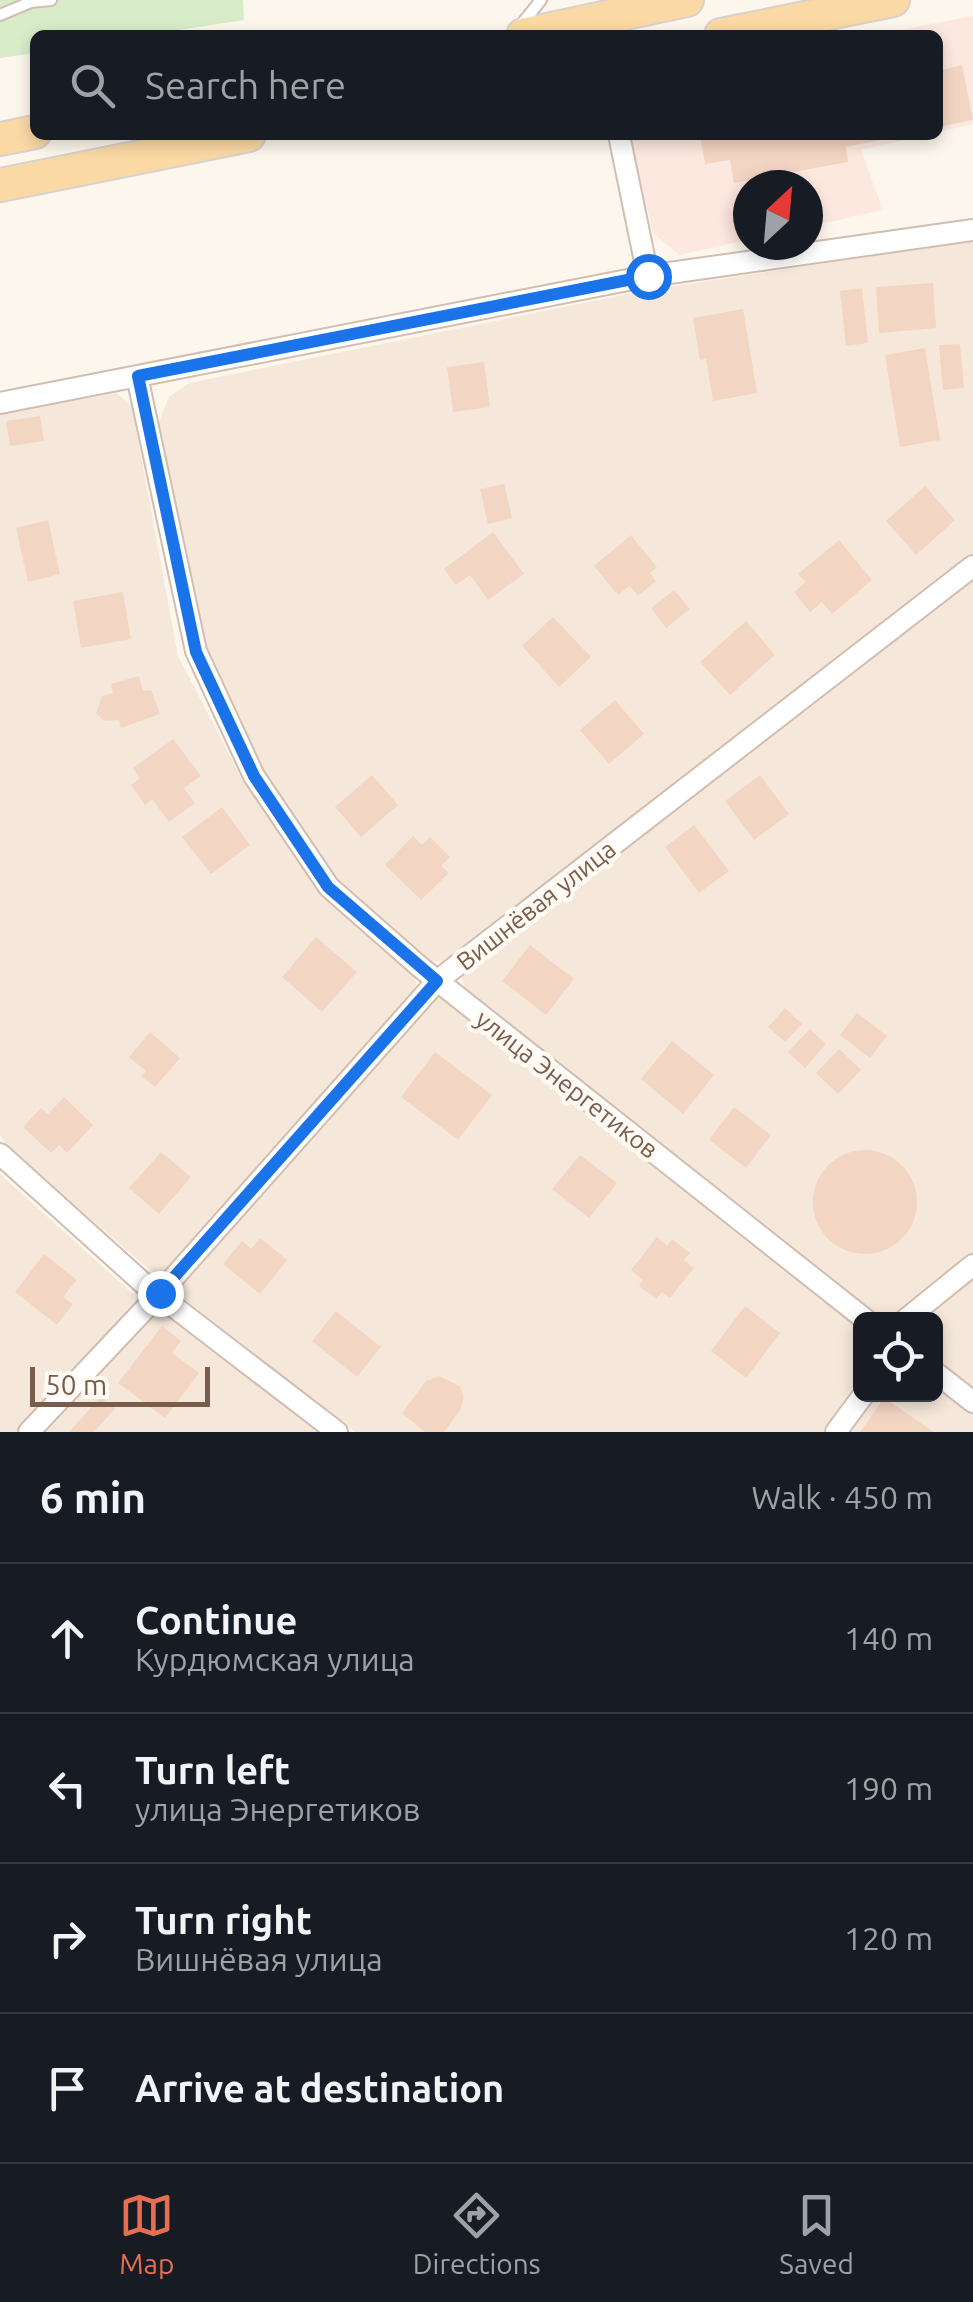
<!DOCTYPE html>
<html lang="en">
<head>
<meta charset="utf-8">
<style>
  body { margin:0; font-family:Ubuntu,sans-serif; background:#20242c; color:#f1f3f6 }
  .controls { position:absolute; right:30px; bottom:30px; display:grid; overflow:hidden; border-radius:15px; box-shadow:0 5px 15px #0003 }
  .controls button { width:90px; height:90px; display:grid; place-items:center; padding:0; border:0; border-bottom:2px solid #363941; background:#171b24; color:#f1f3f6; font:50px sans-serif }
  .compass { position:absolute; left:733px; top:170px; width:90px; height:90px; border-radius:50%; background:#171b24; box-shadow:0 5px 15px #0003; rotate:26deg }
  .scale { position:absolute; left:30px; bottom:25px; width:180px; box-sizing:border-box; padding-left:10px; border:5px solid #7a5c4d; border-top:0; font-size:28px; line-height:35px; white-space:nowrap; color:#7a5c4d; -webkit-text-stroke:8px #fffaf3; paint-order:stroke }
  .stop { position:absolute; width:30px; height:30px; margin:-22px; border:8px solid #1a73e8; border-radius:50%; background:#fff }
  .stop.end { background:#1a73e8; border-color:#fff; box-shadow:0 2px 10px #0008 }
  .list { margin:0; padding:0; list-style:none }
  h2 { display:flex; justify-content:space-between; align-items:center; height:130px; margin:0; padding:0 40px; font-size:42px }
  h2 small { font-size:32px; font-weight:400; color:#9ea1a6 }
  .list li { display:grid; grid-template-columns:65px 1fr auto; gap:30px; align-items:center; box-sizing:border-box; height:150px; padding:0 40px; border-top:2px solid #363941 }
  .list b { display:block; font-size:38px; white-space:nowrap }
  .list p { margin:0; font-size:32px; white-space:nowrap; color:#9ea1a6 }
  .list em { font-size:32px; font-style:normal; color:#9ea1a6 }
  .icon { flex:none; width:55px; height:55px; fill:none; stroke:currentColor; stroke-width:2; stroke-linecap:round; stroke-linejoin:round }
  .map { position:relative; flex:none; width:973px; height:1432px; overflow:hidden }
  .search { position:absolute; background:#171b24; box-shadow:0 5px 15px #0003; left:30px; right:30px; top:30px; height:110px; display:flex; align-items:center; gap:25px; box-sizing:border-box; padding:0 35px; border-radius:15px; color:#9ea1a6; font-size:38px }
  .sheet { height:730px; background:#171b24 }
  nav { display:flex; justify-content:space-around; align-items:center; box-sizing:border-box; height:140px; border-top:2px solid #363941; background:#171b24; font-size:28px; color:#9ea1a6 }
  nav a { display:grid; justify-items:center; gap:5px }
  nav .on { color:#e76f51 }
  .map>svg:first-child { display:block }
  .residential { fill:#f5e8da }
  .commercial { fill:#fde8e0 }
  .green { fill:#d8ecc9 }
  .building { fill:#f3d5c3 }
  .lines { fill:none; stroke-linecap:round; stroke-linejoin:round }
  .service-casing { stroke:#d1beb0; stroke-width:14 }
  .minor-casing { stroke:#d1beb0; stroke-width:24 }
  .primary-casing { stroke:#dad1cd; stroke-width:36 }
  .service { stroke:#fff; stroke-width:10 }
  .minor { stroke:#fff; stroke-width:20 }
  .primary { stroke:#fbd9a5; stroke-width:32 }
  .route { stroke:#1a73e8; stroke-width:12 }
  .labels { text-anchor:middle; stroke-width:9; stroke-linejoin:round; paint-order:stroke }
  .street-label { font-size:25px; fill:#7a5c4d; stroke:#fffaf3 }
</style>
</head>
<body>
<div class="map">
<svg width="973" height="1432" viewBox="0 0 973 1432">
  <rect width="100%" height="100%" fill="#fdf6ec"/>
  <path class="residential" d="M973,241V554L455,957L442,962L426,960L338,879L264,770L201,640L158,424L169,397L189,383L648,290Z
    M117,393L132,407L178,656L244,783L324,892L413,974L419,990L166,1277L155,1274L9,1149L0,1135V414Z
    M973,578V1253L900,1311L878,1317L464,987L462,978L467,969Z
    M444,996L860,1327V1377L823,1432H355L178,1294L176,1284L427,999Z
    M0,1174L133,1294L132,1309L16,1432H0Z
    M973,1278V1393L936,1365V1320H920Z
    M164,1311L320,1432H40L148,1315Z
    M936,1383L973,1411V1432H842L870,1395L936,1394Z"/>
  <path class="commercial" d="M973,16V124L938,132V35H874Z
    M635,135H926L861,150L883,210L808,227V185H748V240L679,255L653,233L631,142Z"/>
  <path class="green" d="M0,0H243L244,20L146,35H35V53L0,58Z"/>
  <path class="building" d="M962,65L973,120L938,127V71Z
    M700,135H895V137L846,147L848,162L734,183L730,160L705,164Z
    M933,283L936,328L879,333L876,287Z
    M862,288L868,343L846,346L840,291Z
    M743,309L757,393L713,401L706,359L700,360L693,318Z
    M960,344L964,388L943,390L939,345Z
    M925,348L940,440L900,447L885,355Z
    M484,362L490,407L453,412L447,367Z
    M40,416L44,441L10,446L6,421Z
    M504,484L512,518L488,524L480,489Z
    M925,486L955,520L916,555L886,521Z
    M48,520L60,574L28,582L16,528Z
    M493,532L524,574L488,600L470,575L456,585L444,569Z
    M631,535L657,567L650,573L656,581L638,596L630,586L618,595L594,566Z
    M839,540L872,580L832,614L822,602L810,612L794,592L806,582L798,574Z
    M674,590L690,609L666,628L651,608Z
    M123,592L131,639L81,648L73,601Z
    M553,617L591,657L559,687L522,646Z
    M746,621L775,655L730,695L700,662Z
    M139,676L143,691L151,690L160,714L121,728L119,720L104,721L96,713L102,696L113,693L111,684Z
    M615,700L644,734L609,764L580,730Z
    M173,739L201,776L184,788L195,803L169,822L152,799L145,805L131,785L140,778L133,768Z
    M372,775L398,805L361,837L335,807Z
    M760,775L789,814L754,840L725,801Z
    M222,807L250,845L211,874L182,837Z
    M694,825L729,871L699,893L665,847Z
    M413,836L422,845L430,837L450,857L441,866L449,873L421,900L385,865Z
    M316,937L357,972L322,1012L282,977Z
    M530,945L574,979L546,1015L502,981Z
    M785,1008L802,1024L785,1042L768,1027Z
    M857,1013L887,1036L870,1058L840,1035Z
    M810,1029L826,1044L805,1068L788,1052Z
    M150,1032L180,1058L155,1087L141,1076L146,1071L129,1057Z
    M672,1041L714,1075L683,1114L641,1079Z
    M839,1049L861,1070L838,1094L816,1073Z
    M435,1052L492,1095L458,1140L401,1097Z
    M64,1097L93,1125L67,1153L59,1145L51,1153L23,1127L41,1108L48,1114Z
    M734,1107L771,1135L746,1168L709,1140Z
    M813 1202a52 52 0 1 1 104 0a52 52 0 1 1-104 0Z
    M161,1152L191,1177L159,1214L129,1188Z
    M580,1155L617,1183L589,1218L552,1189Z
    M657,1237L667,1246L672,1239L690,1253L684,1260L694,1268L670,1298L662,1292L656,1299L639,1286L643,1280L631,1270Z
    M260,1238L287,1260L260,1294L223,1264L242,1241L251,1249Z
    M44,1254L77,1280L63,1297L73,1304L57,1325L15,1292Z
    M745,1306L780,1333L746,1378L711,1351Z
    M336,1311L381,1347L357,1377L312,1341Z
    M162,1326L181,1341L172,1353L199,1373L165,1418L118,1383Z
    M439,1376L460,1386L464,1398L460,1410L444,1432H425L402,1413L426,1381Z
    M101,1396L115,1409L94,1432H69Z
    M884,1398L934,1432H860Z"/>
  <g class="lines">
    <defs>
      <path id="service" d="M0,15L31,2L51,0
        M520,26L541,0"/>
      <path id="minor" d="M619,135L648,276
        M137,376L196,651L254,776L329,887L420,967L866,1320
        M0,403L648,276L973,230
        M0,1154L143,1283L337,1432
        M905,1320L973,1265
        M936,1373L973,1402
        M29,1432L160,1293L437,981L973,566
        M836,1432L864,1394"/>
      <path id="primary" d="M523,35L687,0
        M721,35L893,0
        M0,139L35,132
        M0,185L249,135"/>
    </defs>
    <use href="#service" class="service-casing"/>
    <use href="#minor" class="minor-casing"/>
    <use href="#primary" class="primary-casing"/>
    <use href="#service" class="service"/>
    <use href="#minor" class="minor"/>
    <use href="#primary" class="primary"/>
  </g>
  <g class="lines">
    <path class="route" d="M160,1293L437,981L328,887L254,776L196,652L138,376L648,276"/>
  </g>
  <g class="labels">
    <g class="street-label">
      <text transform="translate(536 905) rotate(-38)" y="9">Вишнёвая улица</text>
      <text transform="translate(567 1084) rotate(38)" y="9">улица Энергетиков</text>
    </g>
  </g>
</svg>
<div class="controls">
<button><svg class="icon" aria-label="locate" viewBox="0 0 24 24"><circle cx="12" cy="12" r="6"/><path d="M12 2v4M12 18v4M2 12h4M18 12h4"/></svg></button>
</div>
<svg class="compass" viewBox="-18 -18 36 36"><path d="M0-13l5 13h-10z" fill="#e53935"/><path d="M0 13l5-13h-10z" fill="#9ea1a6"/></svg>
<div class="scale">50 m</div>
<div class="stop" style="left:648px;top:276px"></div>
<div class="stop end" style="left:160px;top:1293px"></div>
<div class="search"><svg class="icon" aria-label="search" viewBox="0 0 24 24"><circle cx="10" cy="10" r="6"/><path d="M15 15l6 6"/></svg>Search here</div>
</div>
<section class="sheet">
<h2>6 min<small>Walk · 450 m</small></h2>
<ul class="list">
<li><svg class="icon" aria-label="ahead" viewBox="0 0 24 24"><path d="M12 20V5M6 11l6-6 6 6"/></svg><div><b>Continue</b><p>Курдюмская улица</p></div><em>140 m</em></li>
<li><svg class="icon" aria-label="left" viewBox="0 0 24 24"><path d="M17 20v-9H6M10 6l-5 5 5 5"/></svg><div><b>Turn left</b><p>улица Энергетиков</p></div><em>190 m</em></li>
<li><svg class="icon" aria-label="right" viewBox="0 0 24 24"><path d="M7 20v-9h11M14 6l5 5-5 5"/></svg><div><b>Turn right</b><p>Вишнёвая улица</p></div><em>120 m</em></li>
<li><svg class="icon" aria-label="arrive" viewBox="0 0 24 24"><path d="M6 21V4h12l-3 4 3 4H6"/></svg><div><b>Arrive at destination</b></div></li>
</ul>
</section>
<nav>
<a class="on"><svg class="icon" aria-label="map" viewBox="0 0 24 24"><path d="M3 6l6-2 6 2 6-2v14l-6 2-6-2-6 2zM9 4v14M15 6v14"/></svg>Map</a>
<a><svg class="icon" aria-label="directions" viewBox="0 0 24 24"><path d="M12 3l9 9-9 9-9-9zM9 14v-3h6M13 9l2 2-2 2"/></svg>Directions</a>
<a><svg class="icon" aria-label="saved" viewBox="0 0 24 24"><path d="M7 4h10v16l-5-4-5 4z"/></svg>Saved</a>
</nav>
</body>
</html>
